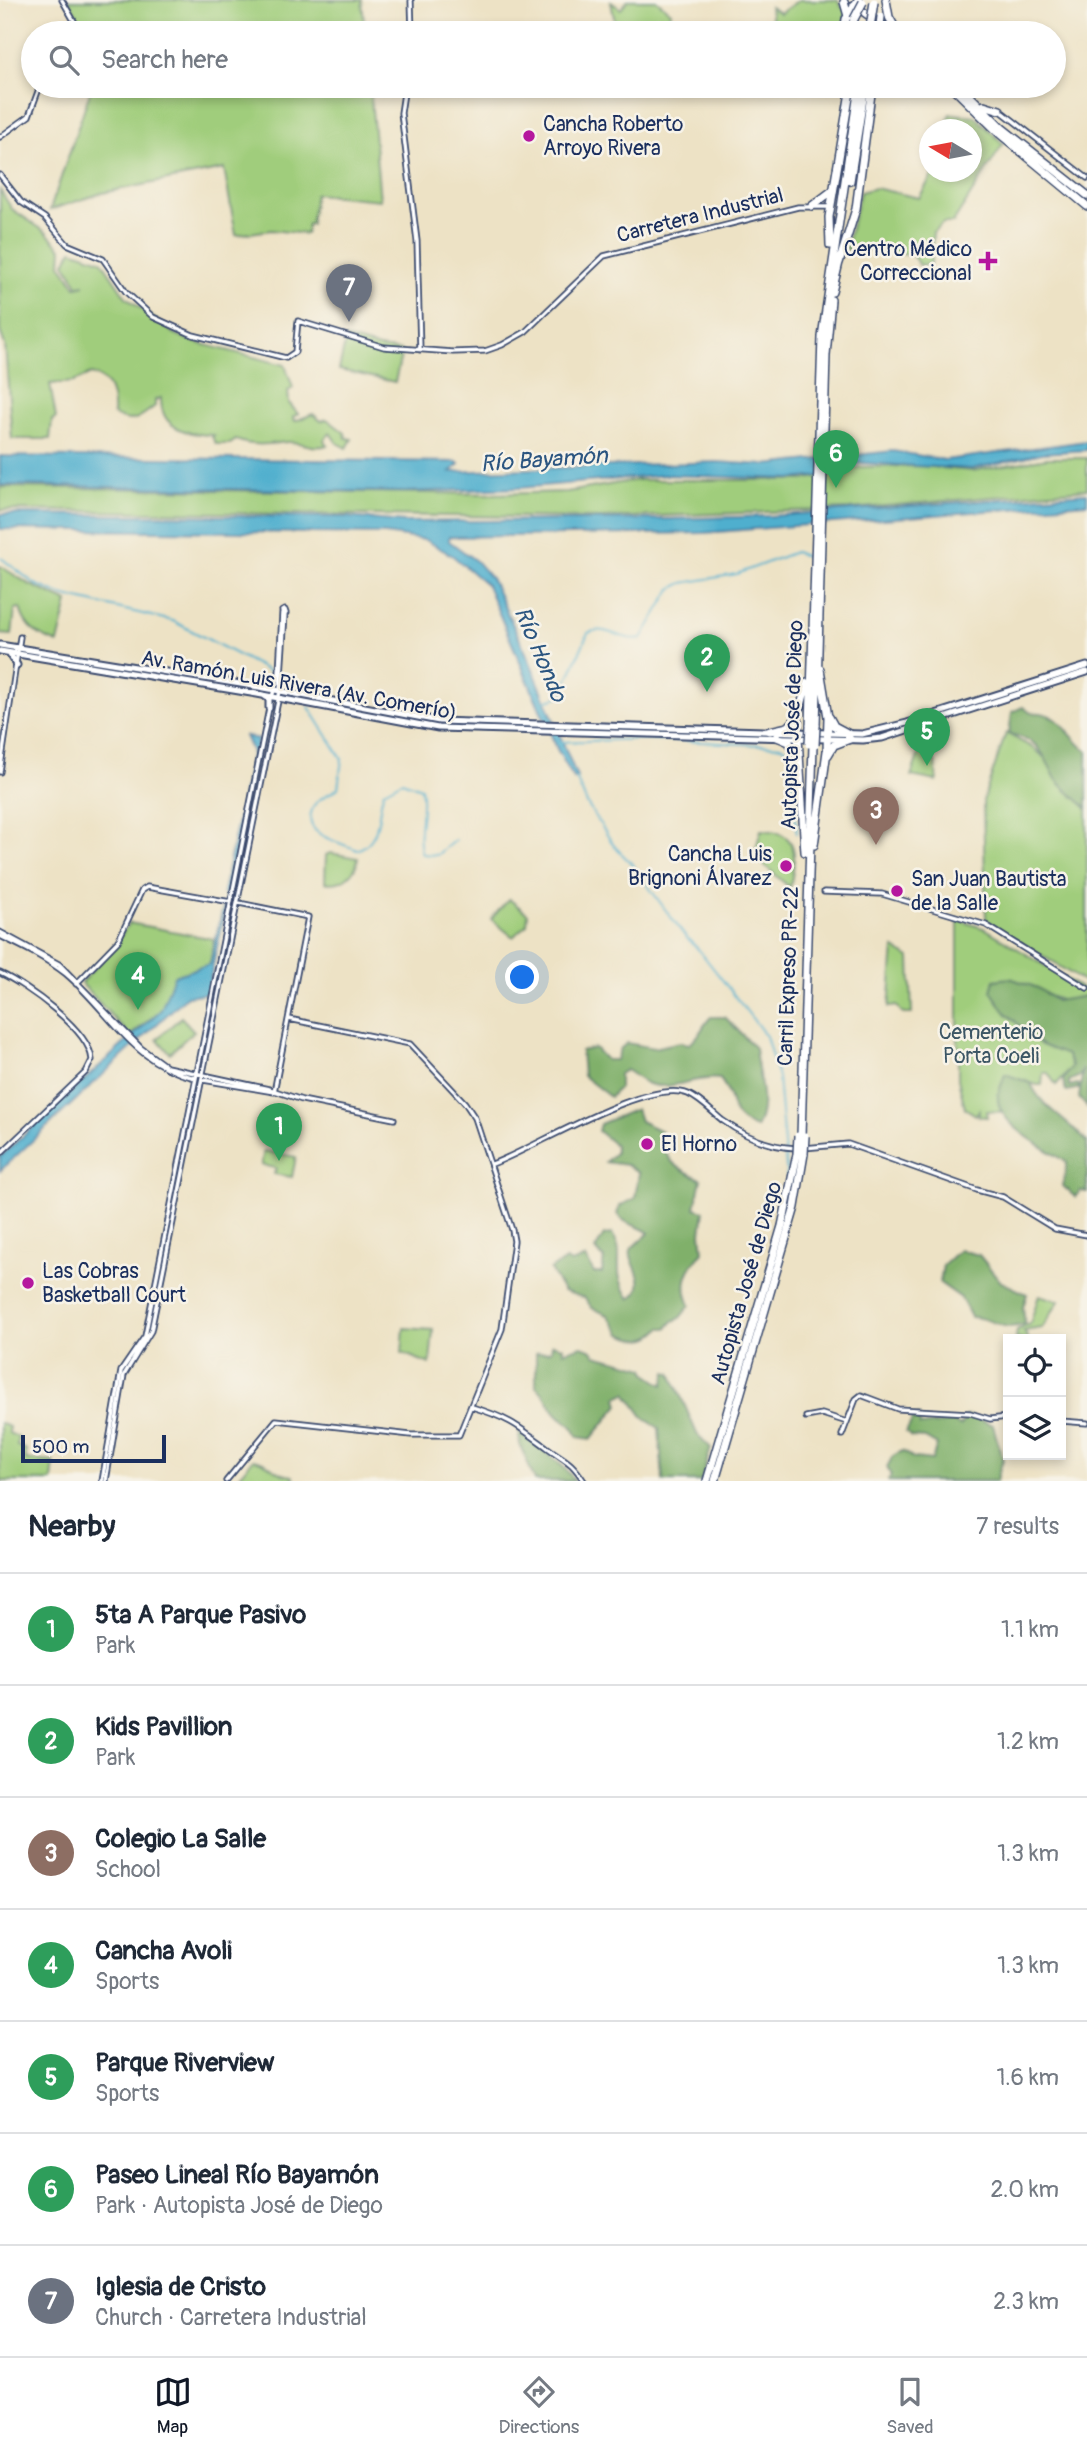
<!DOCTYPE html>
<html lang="en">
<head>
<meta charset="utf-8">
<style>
  body { margin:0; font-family:Pangolin,sans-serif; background:#f6f6f7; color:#1f2937 }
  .controls { position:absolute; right:21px; bottom:21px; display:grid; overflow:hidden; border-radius:0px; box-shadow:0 4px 10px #0003 }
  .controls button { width:63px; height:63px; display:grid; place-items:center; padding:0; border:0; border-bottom:2px solid #e0e1e3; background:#fff; color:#1f2937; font:35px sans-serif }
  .compass { position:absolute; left:919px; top:119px; width:63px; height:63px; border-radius:50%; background:#fff; box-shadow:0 4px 10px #0003; rotate:280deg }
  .scale { position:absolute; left:21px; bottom:18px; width:145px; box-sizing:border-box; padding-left:7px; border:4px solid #1b2f5e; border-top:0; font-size:19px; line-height:24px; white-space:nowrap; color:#1b2f5e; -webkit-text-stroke:5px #f7f3e8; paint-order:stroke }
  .you { position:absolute; left:523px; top:978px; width:24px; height:24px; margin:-18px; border:5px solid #fff; border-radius:50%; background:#1a73e8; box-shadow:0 0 0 10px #1a73e833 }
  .badge { display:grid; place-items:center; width:46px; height:46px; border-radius:50%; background:#111827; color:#fff; font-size:23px; font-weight:700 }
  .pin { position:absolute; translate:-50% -58px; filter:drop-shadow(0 2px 4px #0008) }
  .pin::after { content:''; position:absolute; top:37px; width:24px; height:21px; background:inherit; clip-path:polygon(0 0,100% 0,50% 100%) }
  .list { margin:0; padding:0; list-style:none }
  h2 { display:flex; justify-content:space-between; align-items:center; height:91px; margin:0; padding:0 28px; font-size:30px }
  h2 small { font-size:23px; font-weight:400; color:#747a83 }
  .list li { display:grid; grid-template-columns:46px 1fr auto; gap:21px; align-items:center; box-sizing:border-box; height:112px; padding:0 28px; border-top:2px solid #e0e1e3 }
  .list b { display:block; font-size:26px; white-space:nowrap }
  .list p { margin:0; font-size:23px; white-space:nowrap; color:#747a83 }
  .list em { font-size:23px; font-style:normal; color:#747a83 }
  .icon { flex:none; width:38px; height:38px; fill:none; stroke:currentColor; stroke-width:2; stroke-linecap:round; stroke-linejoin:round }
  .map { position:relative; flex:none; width:1087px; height:1481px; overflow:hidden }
  .search { position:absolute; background:#fff; box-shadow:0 4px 10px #0003; left:21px; right:21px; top:21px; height:77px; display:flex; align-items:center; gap:18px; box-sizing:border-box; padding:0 24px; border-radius:38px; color:#747a83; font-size:26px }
  .sheet { height:875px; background:#fff }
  nav { display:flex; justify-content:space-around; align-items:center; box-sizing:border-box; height:98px; border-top:2px solid #e0e1e3; background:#fff; font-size:19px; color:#747a83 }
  nav a { display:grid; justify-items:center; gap:4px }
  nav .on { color:#111827 }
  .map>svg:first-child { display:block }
  .green { fill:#a0cd7b; stroke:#5e7e6c; stroke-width:2 }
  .forest { fill:#80b06b; stroke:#4e7064; stroke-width:2 }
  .water { fill:#4fafce; stroke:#356f96; stroke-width:2 }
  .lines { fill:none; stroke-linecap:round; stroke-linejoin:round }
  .stream { stroke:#4fafce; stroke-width:2 }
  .minor-casing { stroke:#3a4a6d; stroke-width:7 }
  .major-casing { stroke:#3a4a6d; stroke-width:9 }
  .highway-casing { stroke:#3a4a6d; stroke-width:10 }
  .minor { stroke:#fff; stroke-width:3.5 }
  .major { stroke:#fff; stroke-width:5 }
  .highway { stroke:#fff; stroke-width:7 }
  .highway-bridge-casing { stroke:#3a4a6d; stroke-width:10; stroke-linecap:butt }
  .highway-bridge { stroke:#fff; stroke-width:7 }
  .poi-dot { fill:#b5179e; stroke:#f7f3e8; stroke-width:2.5 }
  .labels { text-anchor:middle; stroke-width:5; stroke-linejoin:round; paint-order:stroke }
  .poi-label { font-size:21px; fill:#1b2f5e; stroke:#f7f3e8; text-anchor:start }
  .street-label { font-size:21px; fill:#1b2f5e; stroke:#f7f3e8 }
  .park-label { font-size:21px; fill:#3c5665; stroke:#f7f3e8 }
  .water-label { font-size:23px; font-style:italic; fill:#2b5580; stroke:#f7f3e8 }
</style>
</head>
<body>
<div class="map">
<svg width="1087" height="1481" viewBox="0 0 1087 1481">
  <rect width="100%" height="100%" fill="#f7f3e8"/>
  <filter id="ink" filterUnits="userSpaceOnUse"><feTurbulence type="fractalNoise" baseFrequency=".0143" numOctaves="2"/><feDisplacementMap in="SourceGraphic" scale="14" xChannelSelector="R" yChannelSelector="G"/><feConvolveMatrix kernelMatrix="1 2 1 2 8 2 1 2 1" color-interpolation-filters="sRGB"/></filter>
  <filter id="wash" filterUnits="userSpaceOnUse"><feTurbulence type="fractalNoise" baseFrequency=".00686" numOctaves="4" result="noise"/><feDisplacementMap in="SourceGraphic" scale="28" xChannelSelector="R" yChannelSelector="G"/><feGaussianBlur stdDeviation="1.57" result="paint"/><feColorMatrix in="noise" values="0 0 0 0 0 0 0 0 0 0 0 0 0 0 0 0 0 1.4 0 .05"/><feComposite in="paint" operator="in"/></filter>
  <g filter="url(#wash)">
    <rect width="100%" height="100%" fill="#ede2c5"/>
    <path class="green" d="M68,0H362L365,33H87Z
      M628,0H656L671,12L668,28L676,29L675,33H617L611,2L621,9Z
      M799,0H837L846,13L842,33H773L770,7L780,13Z
      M92,86H370L380,200L315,194L311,224H308L306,234L271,230L236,235L224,169L102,193L50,210Z
      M950,114L975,116L1003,144L953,223H943L933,232L931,264L919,265L912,255L855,248L845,250L860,192L875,188L919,198L934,172H972V130L946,129Z
      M0,190L12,209L47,233L62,249L61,264L76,287L85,285H78L65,263L72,250L101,260L126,297L173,333L194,342L285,365L293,388L288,391L289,403L298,414L293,417L295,421L313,414L321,421L327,419L345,433L346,438L352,439L347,448L337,443L330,433L324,440L327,445C313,450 301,441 287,442C269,444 253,447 236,440L230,444H216L212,437L214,435C188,435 160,429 161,398L155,400V406C140,418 131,426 113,414C114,397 110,378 91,374L74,382L50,384L56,418L52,420L50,439H12L5,345L0,331Z
      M346,338L379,348L402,351L395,382L339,370Z
      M1047,458H1087V489L849,509L601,518L0,510V487L492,494L567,492L637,480H804L862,467L922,466L972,471Z
      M0,566L29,584L68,602L58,643C39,636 25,629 20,608L15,609L12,635L0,634Z
      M1006,733L1035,749L1048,761L1056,779L1087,808V984L986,920L983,801Z
      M920,751L935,761L937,781L911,776Z
      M761,830C801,831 796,856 790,888L754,856Z
      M330,853L358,858C356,874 341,886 325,882L326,855Z
      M509,899L528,914L527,924L513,937L491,919Z
      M958,920L986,929L1087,992V1000L1063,1001L1007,981L1067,1055L1072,1067L1056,1085L1048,1073H1043L1042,1085H1037L1005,1075L998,1096L1001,1112L987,1111V1117L979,1116V1110L976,1115L965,1108L958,1079Z
      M129,923L214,939L210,964L174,976L161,1010L130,1036L81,983L112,949Z
      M894,948L910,958L912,1014H903L897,1006L889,1007Z
      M181,1017L194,1031L170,1053L157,1039Z
      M264,1151L296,1157L292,1177L274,1174L276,1168L261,1165Z
      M1039,1295L1059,1301L1042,1328L1024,1331L1028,1339H1016L1017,1330L1030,1324Z
      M404,1328L433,1330L430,1364L402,1353Z
      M0,1423L9,1427V1433L18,1437L17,1446L26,1450V1460L54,1462L52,1481H0Z
      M253,1459C271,1461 273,1475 293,1476L295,1481H235Z"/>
    <path class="forest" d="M1023,707L1031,713C1060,709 1068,738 1087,751V808C1078,799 1060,787 1055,777C1041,751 1040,740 1009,734L1012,712Z
      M1010,978L1038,988L1056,1001L1087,996V1107L1079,1098L1083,1069L1080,1076L1069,1081V1086L1078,1084L1080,1088L1066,1091L1063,1080L1072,1066L1067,1055L1041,1045L1006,1013L991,991L994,980Z
      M711,1017H725L755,1048C757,1076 770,1103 756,1128C723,1116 738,1101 720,1079C696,1075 669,1093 646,1083C639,1080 633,1074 626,1070L619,1074V1088L610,1097L583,1076L581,1051L595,1048L606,1060H616L620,1049L627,1043L654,1048L680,1042L689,1044C701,1037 701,1026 711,1017Z
      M1005,1074L1031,1083C1039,1106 1071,1123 1087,1142V1192L1080,1191L1075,1197L1063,1186L1067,1162C1046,1149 995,1123 998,1096C999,1089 1003,1081 1005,1074Z
      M636,1109L640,1121L661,1131C662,1160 676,1168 701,1179L695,1208L704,1211L701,1233L703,1252C687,1268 680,1284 690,1305L679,1319L673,1321L667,1328H661C649,1342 637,1341 621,1334L608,1315L592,1308L585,1298L563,1291L550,1270L566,1260L571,1263L586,1258L594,1273H602L604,1258L595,1250L604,1235L612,1234C622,1247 618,1258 619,1273C619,1282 626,1292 630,1299C654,1282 624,1260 632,1248C636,1243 644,1239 649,1233C639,1225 625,1225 617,1214L620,1206L635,1198L639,1173L627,1165L605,1162L615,1153V1145L598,1131L600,1124Z
      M959,1250L979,1255L1001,1282L1027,1294L1023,1307L1025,1324C1000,1333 996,1318 971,1317L961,1298L940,1283L943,1265Z
      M552,1344L563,1347V1352L582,1346L592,1350L595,1355L645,1368L647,1374L663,1385L667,1372L671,1373L697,1434L711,1448L701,1481H663L659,1428L645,1419L626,1393L617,1397L619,1405L591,1439L578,1437C570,1420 566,1424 556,1413C547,1403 548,1395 536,1387V1353L551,1351Z
      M967,1415L993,1425L1003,1460L996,1481H888L891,1476L887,1467L893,1456L902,1451L914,1458L932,1460L937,1445L925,1438L911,1437L906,1432L914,1416H919L920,1426L953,1422L960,1426Z
      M519,1432C538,1448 563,1462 575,1481H535L520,1445Z"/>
    <path class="water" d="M1087,441V450L1042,453L972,469L861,463L828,475L793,479L666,475L519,488L404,492L0,485V456L457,462L459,464L451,472L717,462L765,465L893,451L945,460Z
      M1087,493V503L704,533L449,537V541L476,561L491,578L528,657L577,777L574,779L557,749L487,585L453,556L425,540L385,534L0,529V514L346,517L404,522L671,519L770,516Z
      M245,736L258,739L227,898L223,892L252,752Z
      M224,903L226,907L207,993L187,996L0,1171V1157L161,1010L174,976L210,964Z"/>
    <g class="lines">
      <path class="stream" d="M0,557L35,584L61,595L173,621L278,676
        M283,679L298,691
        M544,701L561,696L588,633C606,624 623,643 642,638L671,589L683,583L737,574L795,552L807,557
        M309,707L342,759L338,788C332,793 319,798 315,804C296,836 339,841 357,850C383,840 376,813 384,791L402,781L421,788C426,810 415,834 422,854L437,855L455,840
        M559,742L644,739L783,746L789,751L797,833
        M576,778L587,804L615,847L632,864L684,935L699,950L766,1036L778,1078L787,1178"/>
    </g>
  </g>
  <g filter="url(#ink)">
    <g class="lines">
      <defs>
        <path id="minor" d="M62,0L81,33
          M411,0L412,33
          M405,86L401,113L417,241L420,350
          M1001,111L1087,178
          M0,137L29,116L40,86
          M0,175L21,202L45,218L67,244L103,259L126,292L153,317L193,335L286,358L295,352L298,321L384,347L453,352L485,351L502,345L525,332L604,256L798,207H829
          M285,610L286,613L283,614L282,611Z
          M272,697L279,673L282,613
          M0,772L20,637
          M824,892L882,894L986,925L1087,988
          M239,903L308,917L274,1092
          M0,932L59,964L141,1048L167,1067L269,1089L302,1100L394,1119
          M0,936C23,947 46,958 66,974C112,1013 132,1064 195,1078
          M0,973C26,985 90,1030 92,1060L86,1072L0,1154
          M76,984L118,941L142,890L147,887L231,902
          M203,1080L274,1092
          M804,1148L848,1144L977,1190L1003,1197L1055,1229L1087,1235
          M492,1164C534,1149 648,1077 688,1094C701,1100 711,1111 722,1120C744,1136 769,1147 796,1148
          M472,1407C509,1418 518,1426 548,1448C567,1462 570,1460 584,1481
          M806,1417L822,1414L847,1422
          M1061,1421L1087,1423
          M842,1435L856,1399L861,1395L898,1409L970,1413L990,1419L1008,1417
          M102,1481L121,1371L145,1336L269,708
          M106,1481L124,1375L151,1331L280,691L285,614
          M226,1481L276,1420L411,1435H459L502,1329L514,1241L512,1230L475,1118L465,1103L410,1044L289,1019"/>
        <path id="major" d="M0,645L259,687L439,721L862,734L907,723L1087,666
          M0,651L257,694L438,728L863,740L882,738L1087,672
          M10,654L17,665
          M263,695L269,699V708"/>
        <path id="highway" d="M886,0L889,17L898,33
          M844,2L848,16
          M854,5L893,33
          M844,33L846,19L858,0
          M851,33L854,19
          M951,86L1000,134L1087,206
          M960,86L1002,128L1087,195
          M984,105L1000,110
          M850,181L865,86
          M812,206L832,191
          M830,245L829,217L851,86
          M839,263L856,209L872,86
          M832,292L840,258
          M829,717L834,726L849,734
          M810,726L822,337L859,86
          M816,726L826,355L831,300
          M770,731L788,727L797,718
          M777,737L789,742L796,754
          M828,755L834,745L850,739
          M814,845L827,751L828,717L820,669
          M805,852L798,737V717L807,683
          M801,1136L813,745
          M707,1481L782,1226L797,1154
          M715,1481L795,1207L804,1154"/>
      </defs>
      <use href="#minor" class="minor-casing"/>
      <use href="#major" class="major-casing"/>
      <use href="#highway" class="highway-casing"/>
      <use href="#minor" class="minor"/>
      <use href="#major" class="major"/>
      <use href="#highway" class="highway"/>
      <defs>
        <path id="highway-bridge" d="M854,19L863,2
          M869,33L874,2
          M879,33L881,17
          M809,744L810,726
          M815,745L816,726
          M797,1154L798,1136
          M804,1154L805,1136"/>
      </defs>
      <use href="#highway-bridge" class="highway-bridge-casing"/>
      <use href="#highway-bridge" class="highway-bridge"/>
    </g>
  </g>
  <g class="poi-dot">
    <circle cx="529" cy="136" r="7"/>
    <path d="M984.5 250.5h7v7h7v7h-7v7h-7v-7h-7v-7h7z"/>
    <circle cx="786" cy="866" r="7"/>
    <circle cx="897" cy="891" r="7"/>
    <circle cx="647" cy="1144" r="7"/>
    <circle cx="28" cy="1283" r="7"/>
  </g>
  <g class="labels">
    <g class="poi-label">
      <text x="543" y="131">Cancha Roberto<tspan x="543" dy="24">Arroyo Rivera</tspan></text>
      <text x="972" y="256" text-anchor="end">Centro Médico<tspan x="972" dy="24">Correccional</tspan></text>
      <text x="772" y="861" text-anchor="end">Cancha Luis<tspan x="772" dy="24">Brignoni Álvarez</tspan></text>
      <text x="911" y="886">San Juan Bautista<tspan x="911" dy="24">de la Salle</tspan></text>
      <text x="661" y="1151">El Horno</text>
      <text x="42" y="1278">Las Cobras<tspan x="42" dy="24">Basketball Court</tspan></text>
    </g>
    <g class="street-label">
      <text transform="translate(700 215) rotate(-14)" y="7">Carretera Industrial</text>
      <text transform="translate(299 685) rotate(10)" y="7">Av. Ramón Luis Rivera (Av. Comerío)</text>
      <text transform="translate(792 725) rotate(-88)" y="7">Autopista José de Diego</text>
      <text transform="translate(788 976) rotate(-88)" y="7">Carril Expreso PR-22</text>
      <text transform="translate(746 1283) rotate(-74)" y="7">Autopista José de Diego</text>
    </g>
    <g class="park-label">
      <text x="991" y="1039">Cementerio<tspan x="991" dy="24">Porta Coeli</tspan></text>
    </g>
    <g class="water-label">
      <text transform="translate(544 459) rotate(-4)" y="8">Río Bayamón</text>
      <text transform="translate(541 654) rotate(67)" y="8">Río Hondo</text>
    </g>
  </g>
</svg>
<div class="controls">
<button><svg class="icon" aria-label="locate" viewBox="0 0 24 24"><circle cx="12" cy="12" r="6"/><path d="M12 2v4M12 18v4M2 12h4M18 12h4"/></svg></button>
<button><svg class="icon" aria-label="layers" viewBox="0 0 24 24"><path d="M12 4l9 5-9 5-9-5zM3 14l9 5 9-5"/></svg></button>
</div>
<svg class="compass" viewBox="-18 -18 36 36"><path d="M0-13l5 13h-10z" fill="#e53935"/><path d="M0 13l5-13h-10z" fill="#747a83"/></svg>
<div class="scale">500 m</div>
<div class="you"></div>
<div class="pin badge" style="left:279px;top:1161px;background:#2e9e5b">1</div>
<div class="pin badge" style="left:707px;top:692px;background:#2e9e5b">2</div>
<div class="pin badge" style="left:876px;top:845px;background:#8d6e63">3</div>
<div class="pin badge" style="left:138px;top:1010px;background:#2e9e5b">4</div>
<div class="pin badge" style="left:927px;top:766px;background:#2e9e5b">5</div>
<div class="pin badge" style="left:836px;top:488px;background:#2e9e5b">6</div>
<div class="pin badge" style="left:349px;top:322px;background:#6b7280">7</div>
<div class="search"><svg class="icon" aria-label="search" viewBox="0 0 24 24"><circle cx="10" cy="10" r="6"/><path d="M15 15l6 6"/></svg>Search here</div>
</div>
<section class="sheet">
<h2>Nearby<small>7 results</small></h2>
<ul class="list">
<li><span class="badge" style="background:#2e9e5b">1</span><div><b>5ta A Parque Pasivo</b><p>Park</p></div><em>1.1 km</em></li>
<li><span class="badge" style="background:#2e9e5b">2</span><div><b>Kids Pavillion</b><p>Park</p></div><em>1.2 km</em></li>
<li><span class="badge" style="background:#8d6e63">3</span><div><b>Colegio La Salle</b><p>School</p></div><em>1.3 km</em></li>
<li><span class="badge" style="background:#2e9e5b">4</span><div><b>Cancha Avoli</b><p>Sports</p></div><em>1.3 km</em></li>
<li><span class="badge" style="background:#2e9e5b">5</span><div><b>Parque Riverview</b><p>Sports</p></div><em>1.6 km</em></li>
<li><span class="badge" style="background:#2e9e5b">6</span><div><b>Paseo Lineal Río Bayamón</b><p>Park · Autopista José de Diego</p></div><em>2.0 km</em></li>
<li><span class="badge" style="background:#6b7280">7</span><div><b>Iglesia de Cristo</b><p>Church · Carretera Industrial</p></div><em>2.3 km</em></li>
</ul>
</section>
<nav>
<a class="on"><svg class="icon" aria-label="map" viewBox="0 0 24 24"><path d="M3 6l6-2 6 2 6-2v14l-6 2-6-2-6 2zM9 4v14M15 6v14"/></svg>Map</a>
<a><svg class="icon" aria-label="directions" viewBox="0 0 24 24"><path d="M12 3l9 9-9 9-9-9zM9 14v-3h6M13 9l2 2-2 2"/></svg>Directions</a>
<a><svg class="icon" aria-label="saved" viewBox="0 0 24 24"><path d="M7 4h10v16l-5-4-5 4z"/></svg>Saved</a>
</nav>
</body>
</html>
